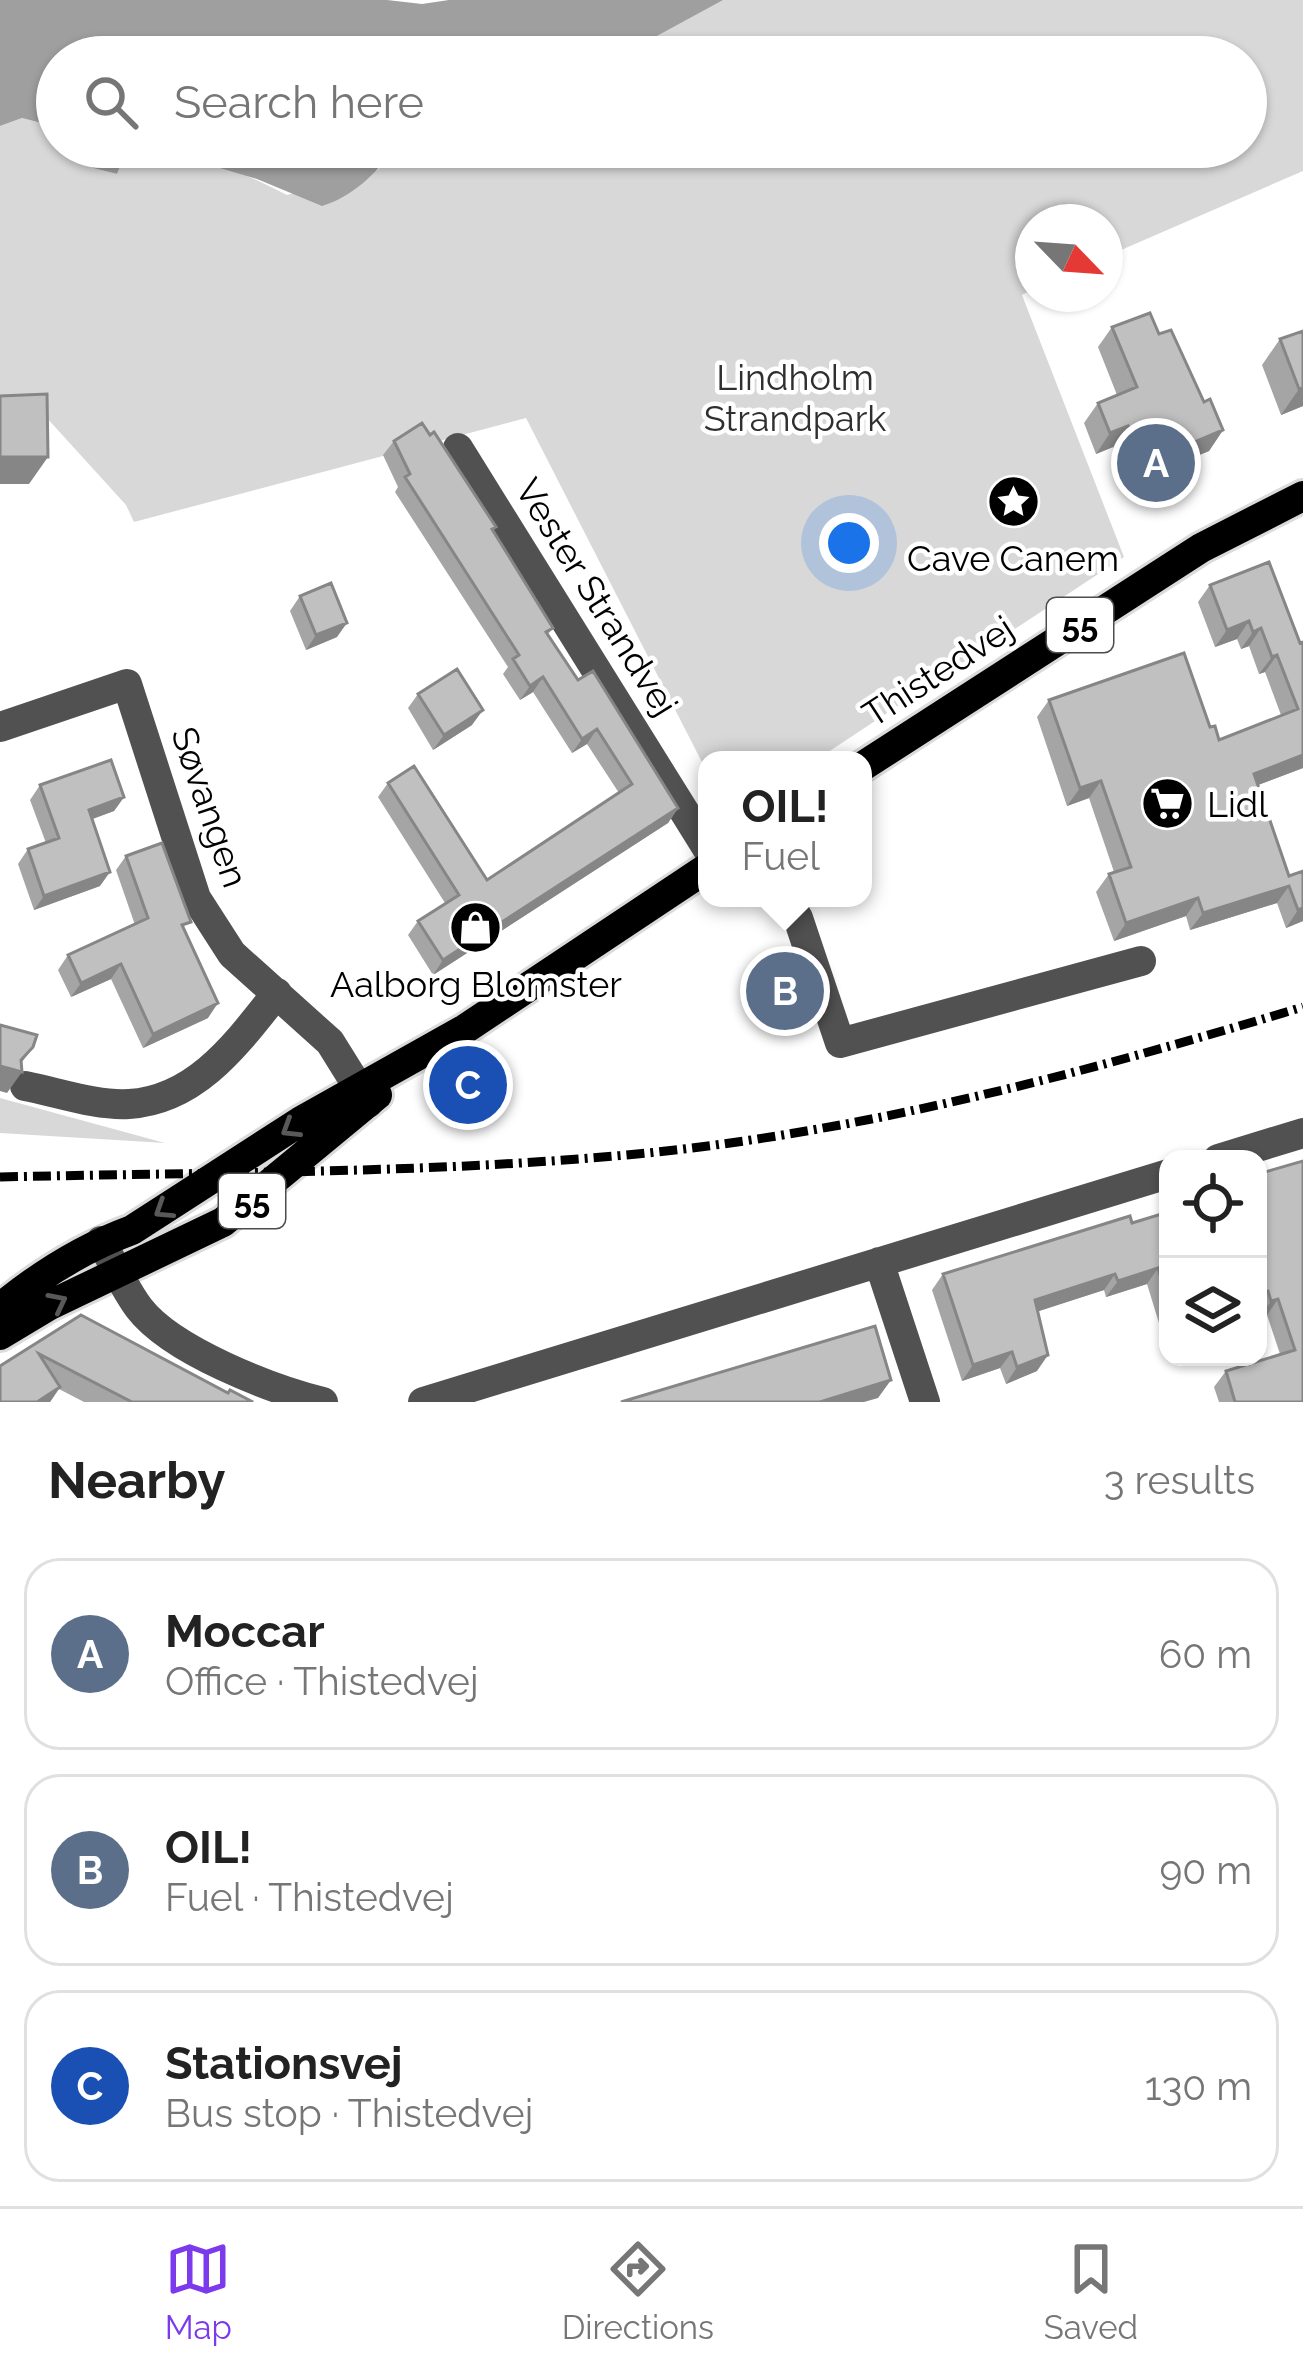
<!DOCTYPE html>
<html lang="en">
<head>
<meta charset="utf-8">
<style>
  body { margin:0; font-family:Raleway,sans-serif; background:#f2f2f2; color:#222 }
  .controls { position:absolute; right:36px; bottom:36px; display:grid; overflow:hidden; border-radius:24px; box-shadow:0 3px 9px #0004 }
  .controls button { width:108px; height:108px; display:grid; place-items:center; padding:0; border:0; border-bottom:3px solid #e0e0e0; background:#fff; color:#222; font:60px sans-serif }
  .compass { position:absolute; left:1015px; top:204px; width:108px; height:108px; border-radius:50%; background:#fff; box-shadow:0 3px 9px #0004; rotate:115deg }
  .you { position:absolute; left:849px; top:543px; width:42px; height:42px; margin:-30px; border:9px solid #fff; border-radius:50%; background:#1a73e8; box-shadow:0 0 0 18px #1a73e833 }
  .badge { display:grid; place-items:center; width:78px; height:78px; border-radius:50%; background:#7c3aed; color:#fff; font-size:39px; font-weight:700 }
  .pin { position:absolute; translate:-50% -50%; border:6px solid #fff; box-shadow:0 3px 12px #0006 }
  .popup { position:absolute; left:698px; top:751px; width:174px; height:156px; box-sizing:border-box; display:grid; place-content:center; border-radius:24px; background:#fff; filter:drop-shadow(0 3px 9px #0005); font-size:39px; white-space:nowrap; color:#767676 }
  .popup b { font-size:45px; color:#222 }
  .popup::after { content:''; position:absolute; left:50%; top:100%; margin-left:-24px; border:24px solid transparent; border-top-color:#fff }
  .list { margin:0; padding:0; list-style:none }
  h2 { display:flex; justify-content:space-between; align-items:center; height:156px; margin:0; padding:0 48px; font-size:51px }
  h2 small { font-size:39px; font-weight:400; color:#767676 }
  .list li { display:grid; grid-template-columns:78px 1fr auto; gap:36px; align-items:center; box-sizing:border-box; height:192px; margin:0 24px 24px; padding:0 24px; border:3px solid #e0e0e0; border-radius:36px }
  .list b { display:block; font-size:45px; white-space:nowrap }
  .list p { margin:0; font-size:39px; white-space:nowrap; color:#767676 }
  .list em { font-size:39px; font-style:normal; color:#767676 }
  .icon { flex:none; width:66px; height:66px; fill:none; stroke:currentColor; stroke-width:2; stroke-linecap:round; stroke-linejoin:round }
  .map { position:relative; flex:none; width:1303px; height:1402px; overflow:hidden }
  .search { position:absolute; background:#fff; box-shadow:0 3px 9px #0004; left:36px; right:36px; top:36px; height:132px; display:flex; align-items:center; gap:30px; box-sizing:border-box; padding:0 42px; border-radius:66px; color:#767676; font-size:45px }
  .sheet { height:804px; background:#fff }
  nav { display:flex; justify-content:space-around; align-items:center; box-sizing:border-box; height:168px; border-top:3px solid #e0e0e0; background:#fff; font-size:33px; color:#767676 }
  nav a { display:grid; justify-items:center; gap:6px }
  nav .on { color:#7c3aed }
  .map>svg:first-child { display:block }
  .green { fill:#d8d8d8 }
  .water { fill:#9f9f9f }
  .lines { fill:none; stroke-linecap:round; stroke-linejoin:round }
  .major-casing { stroke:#dbdbdb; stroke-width:36 }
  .minor { stroke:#515151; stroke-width:30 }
  .major { stroke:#000; stroke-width:30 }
  .rail { stroke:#000; stroke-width:9; stroke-dasharray:18 6 3 6; stroke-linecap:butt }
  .wall { fill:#a5a5a5 }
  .shaded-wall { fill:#868686 }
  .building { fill:#c0c0c0; stroke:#868686; stroke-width:3 }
  .oneway { stroke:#595959 }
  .labels { text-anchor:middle; stroke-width:9; stroke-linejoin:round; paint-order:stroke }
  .shield { fill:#fff; stroke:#4c4c4c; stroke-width:3 }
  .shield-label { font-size:33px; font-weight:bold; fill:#000 }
  .park-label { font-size:36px; fill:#2f2f2f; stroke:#fff }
  .poi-label { font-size:36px; fill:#000; stroke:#fff }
  .street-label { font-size:36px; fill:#000; stroke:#fff }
</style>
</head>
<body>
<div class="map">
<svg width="1303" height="1402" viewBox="0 0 1303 1402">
  <rect width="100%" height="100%" fill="#fff"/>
  <path class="green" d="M723,0H1303V171L1105,257V222H1033V289L1022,295L1124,557L816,760H707V772L526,418L134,522L126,505L46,417L0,419V126L22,118L57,127V147H93V168L117,174L128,147C181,147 241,171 287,195L378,170L396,147H1246V57H525L576,50Z
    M0,1098L165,1143L0,1133Z"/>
  <path class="water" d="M0,0H387L422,4L449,0H723L642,44L525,57H57V127L22,118L0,126Z
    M93,147H128L117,174L93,168Z
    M150,147H396C375,174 354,196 322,206L257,179Z"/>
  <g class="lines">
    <defs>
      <path id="major" d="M863,766L1201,548L1303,496
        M0,1308C40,1275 83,1248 132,1230L301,1121L465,1029L707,868
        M0,1335L50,1305L223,1222L377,1095"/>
    </defs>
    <use href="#major" class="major-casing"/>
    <path class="minor" d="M458,448L707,848
      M0,727L127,684L196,898L232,954L330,1042L368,1103
      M786,898L798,918L840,1043L1141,961
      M25,1086C57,1092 96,1106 129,1104C197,1100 238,1042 277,993
      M1218,1159L1303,1133
      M101,1241C113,1263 124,1288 139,1308C172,1351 271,1389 323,1402
      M879,1262L925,1402
      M423,1402L1168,1174"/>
    <use href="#major" class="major"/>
    <path class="rail" d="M0,1177C212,1172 426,1174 637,1154C865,1132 1084,1073 1303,1007"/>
  </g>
  <path class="wall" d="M1112,327L1159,334L1223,430L1209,451L1129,484L1113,447L1096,454L1084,423L1098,403L1117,395L1098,347Z
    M1303,331V406L1281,415L1262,365L1280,339Z
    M394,441L496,527L493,531L553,628L548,634L578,680L678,808L668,823L433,975L408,935L418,921L445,903L378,797L388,783L487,880L619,793L587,744L572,753L533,692L520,700L503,674L508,667L395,492L398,487L383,455Z
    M1210,585L1300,643L1303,642V768L1258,785L1303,921L1286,928L1277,903L1190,930L1186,916L1114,941L1096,892L1109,874L1114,872L1089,798L1067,806L1037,717L1049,700L1210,727L1219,740L1281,715L1265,672L1259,674L1249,646L1241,649L1237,639L1215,647L1198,602Z
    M300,596L337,637L306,650L290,611Z
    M418,694L472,725L433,750L408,708Z
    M40,785L124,797L114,811L92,819L100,886L34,910L18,864L28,849L46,843L30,800Z
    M126,856L185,930L208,1018L143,1048L111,979L71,997L58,970L68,955L135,925L116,870Z
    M1303,1161V1402H1219L1214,1387L1226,1371L1280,1354L1267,1315L1260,1317L1258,1310V1174Z
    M1168,1212V1334L1163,1336L1147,1284L1106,1297L1104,1290L1038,1311L1037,1371L1006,1384L1000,1368L962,1381L932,1290L943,1274L1132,1223Z
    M81,1315L228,1393L253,1402H84L59,1389L50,1402H0V1366Z"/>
  <path class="shaded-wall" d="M1303,387V406L1281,415L1299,389Z
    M1128,426L1113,447L1096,454L1110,433Z
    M1223,430L1209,451L1129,484L1143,464Z
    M0,457H48L29,484H0Z
    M1249,621L1237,639L1215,647L1227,630Z
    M347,623L337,637L306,650L316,635Z
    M1261,628L1249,646L1241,649L1253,632Z
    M1277,655L1265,672L1259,674L1272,657Z
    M543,677L533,692L520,700L530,686Z
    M483,710L472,725L433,750L444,735Z
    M597,729L587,744L572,753L582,739Z
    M1303,755V768L1242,791L1254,774Z
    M1101,781L1089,798L1067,806L1080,788Z
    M124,797L114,811L79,824L89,810Z
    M678,808L668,823L433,975L443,960Z
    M110,872L100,886L34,910L44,896Z
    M1289,886L1277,903L1190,930L1203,913Z
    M1198,898L1186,916L1114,941L1126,923Z
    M1303,908V921L1286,928L1298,910Z
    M121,964L111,979L71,997L81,983Z
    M218,1003L208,1018L143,1048L153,1034Z
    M33,1047L16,1070L22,1072L7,1093L0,1091V1066L21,1060Z
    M1158,1268L1147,1284L1106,1297L1118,1281Z
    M1115,1274L1104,1290L1024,1316L1035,1300Z
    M1268,1291L1258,1306V1294Z
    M1278,1299L1267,1315L1260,1317L1271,1301Z
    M1012,1352L1000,1368L962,1381L973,1365Z
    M1048,1355L1037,1371L1006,1384L1017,1367Z
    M891,1380L878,1398L864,1402H819Z
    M60,1387L50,1402H37Z"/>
  <path class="building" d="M1150,313L1159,334L1171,330L1204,402L1210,399L1223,430L1143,464L1128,426L1110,433L1098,403L1137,387L1112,327Z
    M1303,331V387L1299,389L1280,339Z
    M47,394L48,457H0V396Z
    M422,423L430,435L434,432L496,527L492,529L553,628L546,632L578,680L593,671L678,808L443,960L418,921L459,895L388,783L414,766L487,880L632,784L597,729L582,739L543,677L530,686L513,659L519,655L405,477L410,474L394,441Z
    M1269,562L1300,643L1303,642V755L1254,774L1289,876L1303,871V908L1298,910L1289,886L1203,913L1198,898L1126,923L1109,874L1131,867L1101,781L1080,788L1049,700L1184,653L1210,727L1215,726L1219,740L1298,709L1277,655L1272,657L1261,628L1253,632L1249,621L1227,630L1210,585Z
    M331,583L347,623L316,635L300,596Z
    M457,669L483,710L444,735L418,694Z
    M111,760L124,797L89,810L110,872L44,896L28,849L59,838L40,785Z
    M162,843L191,922L182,925L218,1003L153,1034L121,964L81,983L68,955L148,918L126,856Z
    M0,1025L37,1035L33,1047L21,1060L22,1072L0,1066Z
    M1303,1161V1402H1235L1226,1371L1295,1350L1278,1299L1271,1301L1268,1291L1258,1294V1174Z
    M1168,1212V1300L1158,1268L1118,1281L1115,1274L1035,1300L1048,1355L1017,1367L1012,1352L973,1365L943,1274L1130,1216L1132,1223Z
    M81,1315L228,1393L230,1390L253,1402H132L39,1354L60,1387L37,1402H0V1366Z
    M875,1326L891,1380L820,1402H621Z"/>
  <defs><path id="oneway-chevron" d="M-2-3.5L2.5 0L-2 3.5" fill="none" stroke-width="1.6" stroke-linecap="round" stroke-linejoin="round" transform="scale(3)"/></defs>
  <g class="oneway">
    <use href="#oneway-chevron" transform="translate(290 1129) rotate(148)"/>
    <use href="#oneway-chevron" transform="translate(163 1210) rotate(147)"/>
    <use href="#oneway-chevron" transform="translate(58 1302) rotate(-27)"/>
  </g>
  <defs>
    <symbol id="sight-disc" viewBox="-11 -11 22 22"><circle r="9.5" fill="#000" stroke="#fff"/><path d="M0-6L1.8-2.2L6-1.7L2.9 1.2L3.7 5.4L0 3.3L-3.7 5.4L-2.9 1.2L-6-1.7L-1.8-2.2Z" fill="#fff"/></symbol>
    <symbol id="supermarket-disc" viewBox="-11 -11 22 22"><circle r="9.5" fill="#000" stroke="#fff"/><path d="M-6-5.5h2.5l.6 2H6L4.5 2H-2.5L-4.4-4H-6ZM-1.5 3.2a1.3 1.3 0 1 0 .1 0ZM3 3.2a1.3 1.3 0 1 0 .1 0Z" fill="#fff"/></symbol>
    <symbol id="shop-disc" viewBox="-11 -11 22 22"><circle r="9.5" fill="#000" stroke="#fff"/><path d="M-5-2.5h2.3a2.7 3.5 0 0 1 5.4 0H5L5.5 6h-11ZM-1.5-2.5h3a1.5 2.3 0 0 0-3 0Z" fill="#fff"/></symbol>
  </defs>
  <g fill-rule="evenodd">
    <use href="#sight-disc" x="984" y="472" width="59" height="59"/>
    <use href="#supermarket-disc" x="1138" y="774" width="59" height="59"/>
    <use href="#shop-disc" x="446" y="898" width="59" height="59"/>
  </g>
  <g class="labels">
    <g class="shield">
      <rect x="1047" y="598" width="66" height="54" rx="9"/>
      <rect x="219" y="1174" width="66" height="54" rx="9"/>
    </g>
    <g class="shield-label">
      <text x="1080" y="637">55</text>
      <text x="252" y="1213">55</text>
    </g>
    <g class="park-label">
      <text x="795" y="390">Lindholm<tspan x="795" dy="41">Strandpark</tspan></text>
    </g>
    <g class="poi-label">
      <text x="1013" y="571">Cave Canem</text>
      <text x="1207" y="817" text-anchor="start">Lidl</text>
      <text x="476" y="997">Aalborg Blomster</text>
    </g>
    <g class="street-label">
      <text transform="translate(597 597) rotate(58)" y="13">Vester Strandvej</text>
      <text transform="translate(938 671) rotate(-33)" y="13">Thistedvej</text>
      <text transform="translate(210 807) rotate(71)" y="13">Søvangen</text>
    </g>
  </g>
</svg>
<div class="controls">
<button><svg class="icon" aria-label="locate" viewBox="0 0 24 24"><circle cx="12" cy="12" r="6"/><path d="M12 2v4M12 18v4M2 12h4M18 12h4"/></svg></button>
<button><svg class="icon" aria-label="layers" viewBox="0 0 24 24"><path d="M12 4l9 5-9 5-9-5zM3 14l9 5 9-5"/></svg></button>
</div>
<svg class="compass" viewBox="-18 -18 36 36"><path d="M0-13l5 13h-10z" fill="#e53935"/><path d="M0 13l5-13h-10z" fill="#767676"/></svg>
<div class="you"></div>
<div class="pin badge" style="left:1156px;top:463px;background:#5c6f8a">A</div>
<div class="pin badge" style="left:785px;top:991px;background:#5c6f8a">B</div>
<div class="popup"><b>OIL!</b>Fuel</div>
<div class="pin badge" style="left:468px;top:1085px;background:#1a4fb4">C</div>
<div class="search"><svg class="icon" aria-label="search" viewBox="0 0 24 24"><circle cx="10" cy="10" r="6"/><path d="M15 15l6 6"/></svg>Search here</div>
</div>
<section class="sheet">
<h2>Nearby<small>3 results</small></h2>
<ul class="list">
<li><span class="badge" style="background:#5c6f8a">A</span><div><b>Moccar</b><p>Office · Thistedvej</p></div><em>60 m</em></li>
<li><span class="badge" style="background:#5c6f8a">B</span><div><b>OIL!</b><p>Fuel · Thistedvej</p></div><em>90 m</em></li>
<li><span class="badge" style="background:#1a4fb4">C</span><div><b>Stationsvej</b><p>Bus stop · Thistedvej</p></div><em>130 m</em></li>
</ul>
</section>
<nav>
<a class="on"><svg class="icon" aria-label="map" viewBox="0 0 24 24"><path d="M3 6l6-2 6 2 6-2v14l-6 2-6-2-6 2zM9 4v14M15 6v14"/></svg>Map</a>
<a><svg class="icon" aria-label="directions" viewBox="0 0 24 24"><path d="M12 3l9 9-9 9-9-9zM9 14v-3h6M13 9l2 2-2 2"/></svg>Directions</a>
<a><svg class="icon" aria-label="saved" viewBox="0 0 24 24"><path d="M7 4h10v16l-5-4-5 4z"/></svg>Saved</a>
</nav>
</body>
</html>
